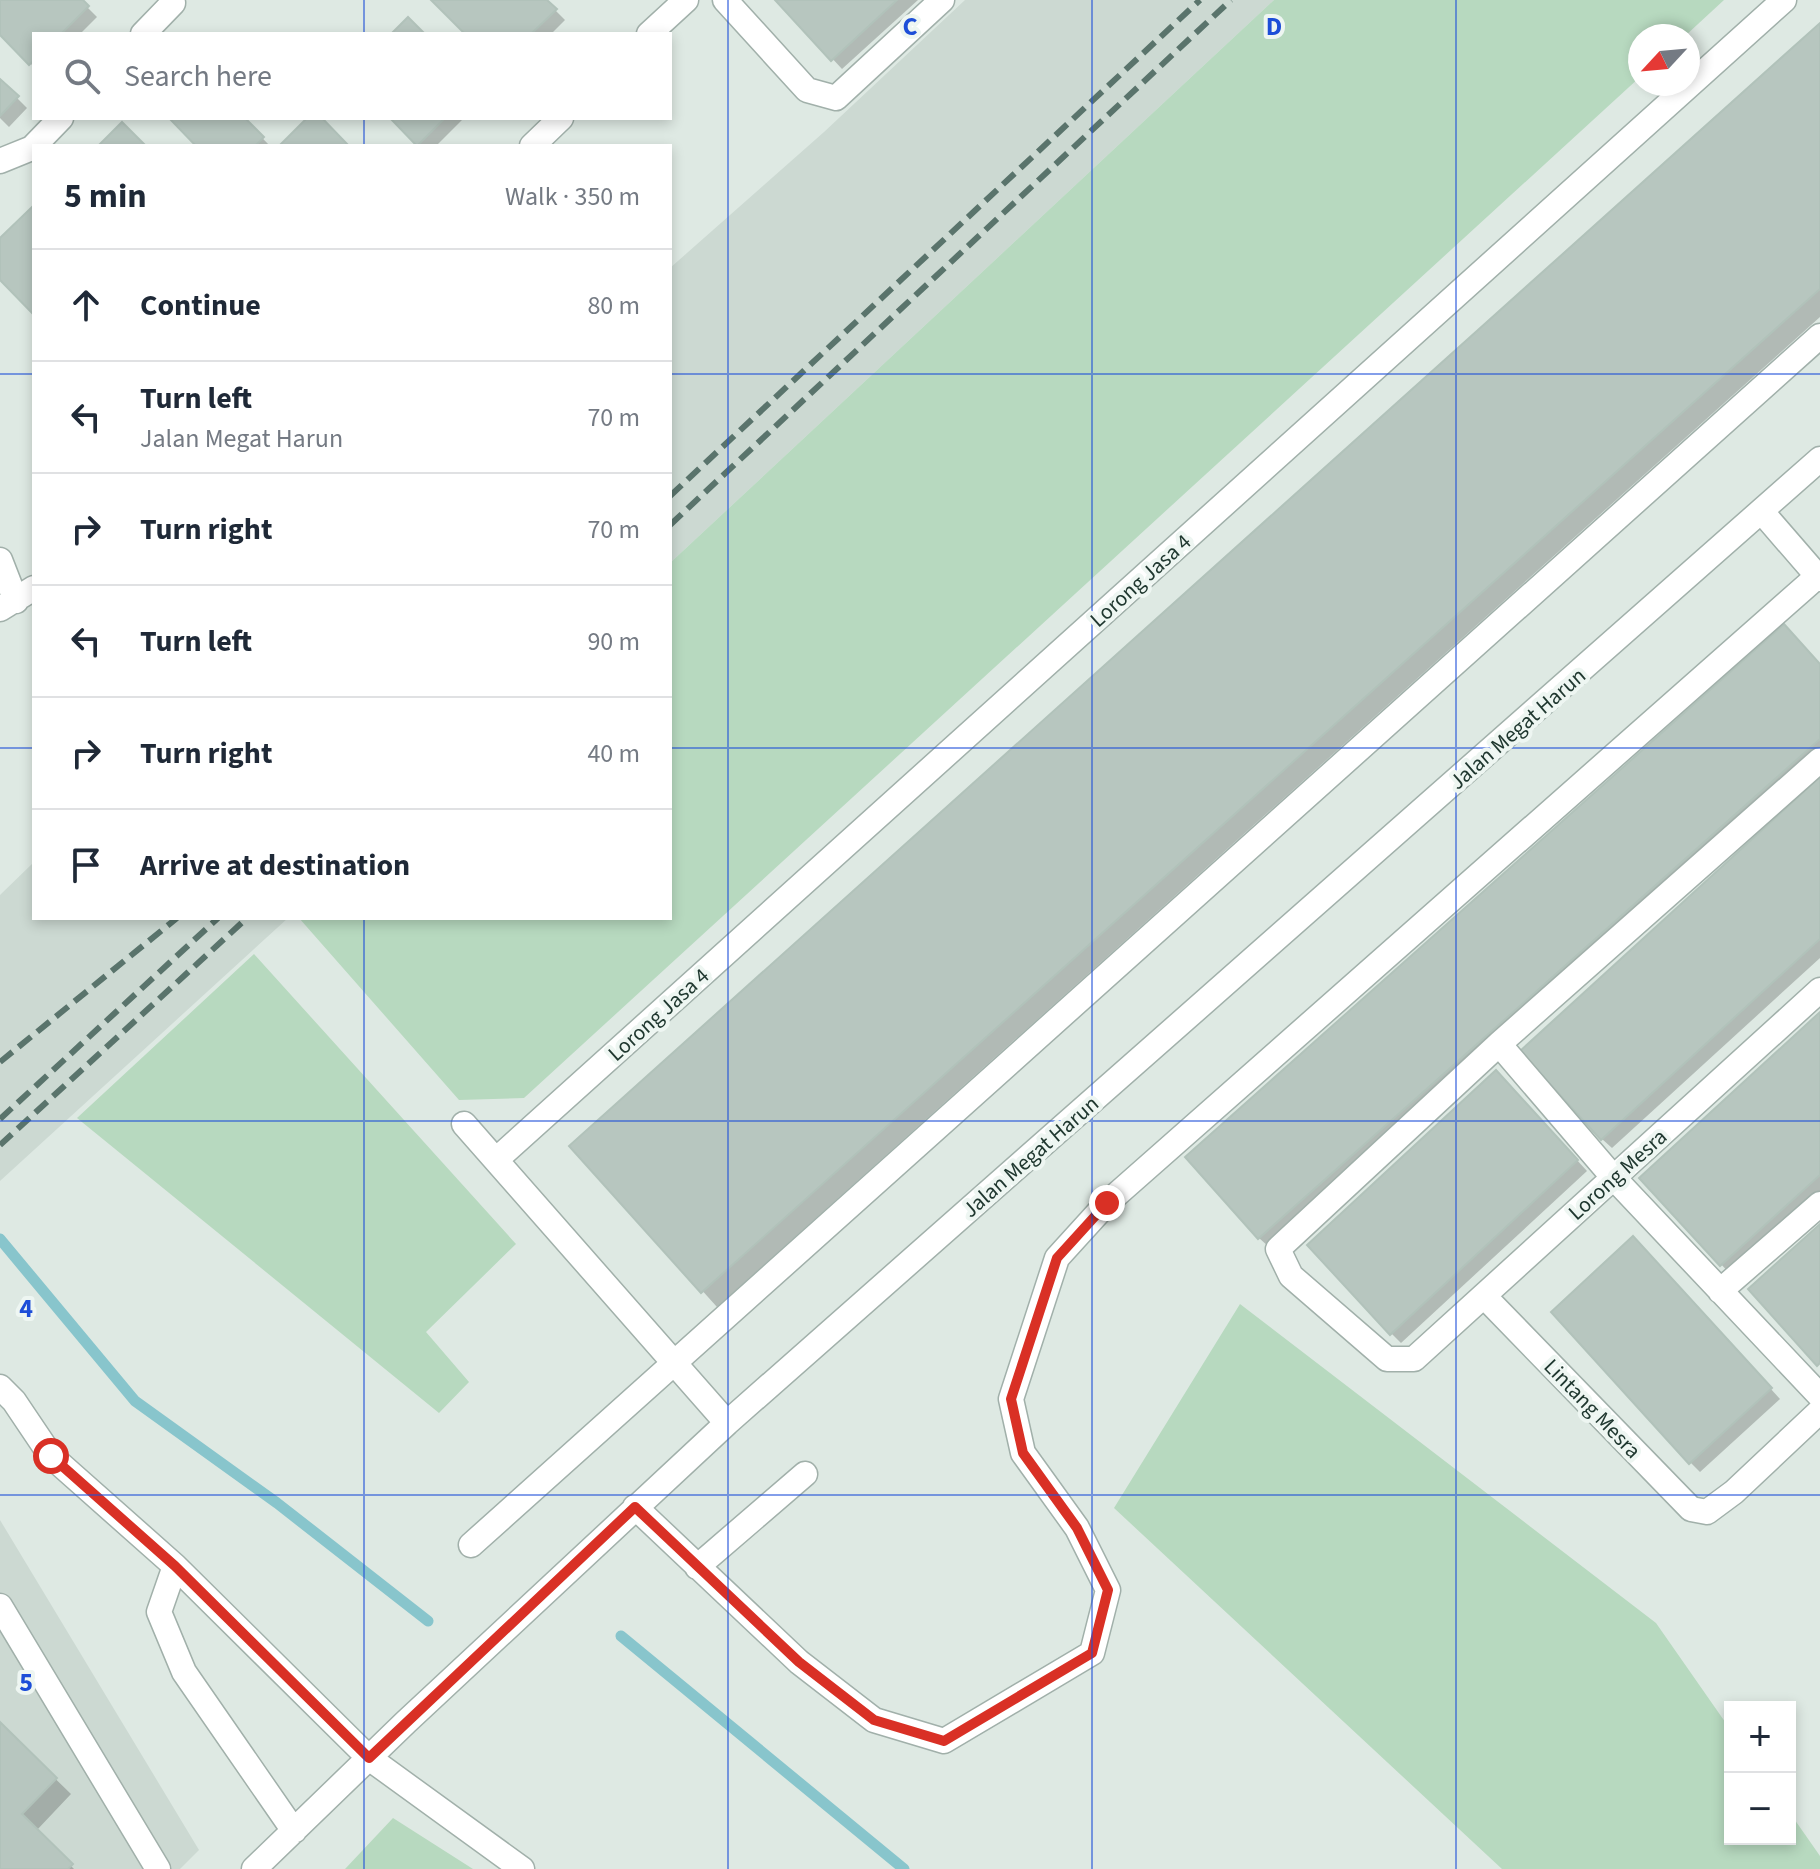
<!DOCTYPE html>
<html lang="en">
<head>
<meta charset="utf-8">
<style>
  body { margin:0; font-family:"Source Sans 3",sans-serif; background:#f2f2f3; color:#1f2937 }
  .controls { position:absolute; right:24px; bottom:24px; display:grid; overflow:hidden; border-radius:0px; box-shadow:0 4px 12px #0003 }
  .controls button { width:72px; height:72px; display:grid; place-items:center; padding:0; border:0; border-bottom:2px solid #e0e1e3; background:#fff; color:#1f2937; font:40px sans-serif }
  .compass { position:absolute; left:1628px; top:24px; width:72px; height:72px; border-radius:50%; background:#fff; box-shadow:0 4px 12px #0003; rotate:244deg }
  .stop { position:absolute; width:24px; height:24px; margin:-18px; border:6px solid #d93025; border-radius:50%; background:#fff }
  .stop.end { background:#d93025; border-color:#fff; box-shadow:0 2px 8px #0008 }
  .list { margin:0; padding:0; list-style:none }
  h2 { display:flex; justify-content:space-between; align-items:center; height:104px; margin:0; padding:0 32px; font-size:34px }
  h2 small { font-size:26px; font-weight:400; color:#747a83 }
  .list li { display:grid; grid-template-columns:52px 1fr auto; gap:24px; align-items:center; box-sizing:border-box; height:112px; padding:0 32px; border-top:2px solid #e0e1e3 }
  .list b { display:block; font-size:30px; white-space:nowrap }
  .list p { margin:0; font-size:26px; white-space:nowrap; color:#747a83 }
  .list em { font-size:26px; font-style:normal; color:#747a83 }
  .icon { flex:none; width:44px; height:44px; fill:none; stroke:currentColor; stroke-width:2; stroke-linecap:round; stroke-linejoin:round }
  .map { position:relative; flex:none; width:1820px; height:1869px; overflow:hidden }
  .search { position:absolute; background:#fff; box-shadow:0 4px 12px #0003; left:32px; top:32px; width:640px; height:88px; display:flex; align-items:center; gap:20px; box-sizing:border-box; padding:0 28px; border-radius:0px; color:#747a83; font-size:30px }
  .panel { position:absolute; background:#fff; box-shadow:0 4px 12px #0003; left:32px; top:144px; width:640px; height:776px; border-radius:0px }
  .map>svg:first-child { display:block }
  .built { fill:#ccd9d2 }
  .green { fill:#b7d9bf }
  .shadow { fill:#0003 }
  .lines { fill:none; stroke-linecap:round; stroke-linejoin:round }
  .stream { stroke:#88c5cc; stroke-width:11 }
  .building { fill:#b7c6bf; stroke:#b1c2ba; stroke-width:2 }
  .minor-casing { stroke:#a1b0aa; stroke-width:27 }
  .minor { stroke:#fff; stroke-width:24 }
  .rail { stroke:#5a746c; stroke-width:6; stroke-dasharray:16 8; stroke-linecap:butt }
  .route { stroke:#d93025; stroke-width:10 }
  .grid { fill:none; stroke:#1d4ed8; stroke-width:2; stroke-opacity:0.55 }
  .labels { text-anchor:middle; stroke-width:8; stroke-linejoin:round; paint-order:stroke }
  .street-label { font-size:22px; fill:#203830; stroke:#eef6f2 }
  .grid-label { font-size:26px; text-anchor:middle; font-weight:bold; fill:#1d4ed8; stroke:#eef6f2; stroke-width:8; stroke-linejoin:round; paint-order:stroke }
</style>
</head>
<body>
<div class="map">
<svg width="1820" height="1869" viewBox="0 0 1820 1869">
  <rect width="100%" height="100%" fill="#dee9e3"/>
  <path class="built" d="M965,0H1274L670,563V268L824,132Z
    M34,862V918H288L0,1181V895Z
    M0,1520L199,1850L180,1869H0Z"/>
  <path class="green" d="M1274,0H1724L1685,36H1640V77L524,1098L459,1100L299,918H670V563Z
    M254,954L516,1244L426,1332L469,1382L439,1413L77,1118Z
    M1240,1304L1656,1623L1730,1729V1839H1790V1813L1820,1856V1869H1502L1114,1508Z
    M393,1818L473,1869H345Z"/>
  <path class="shadow" d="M0,0H80L97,17L80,34H34V67L0,32Z
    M434,0H545L565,20L551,34H467Z
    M778,0H918L842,69Z
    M1820,25V317L717,1307L572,1146Z
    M0,81L27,108L9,127L0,118Z
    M172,118H243L270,146H198Z
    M393,118H464L436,146H420Z
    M1820,666V757L1269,1247L1259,1238Z
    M1820,779V958L1612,1148L1602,1139Z
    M1820,1015V1193L1731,1275L1642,1178Z
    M1506,1083L1587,1171L1401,1343L1391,1333Z
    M1643,1248L1780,1399L1700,1472L1691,1463Z
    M0,1725L71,1794L36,1831L74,1869H0Z"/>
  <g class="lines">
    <path class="stream" d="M0,1239L135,1401L277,1503L428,1621
      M621,1636L904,1869"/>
  </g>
  <path class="building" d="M0,0H83L89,6L61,34H34V60L29,65L0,35Z
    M431,0H547L557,9L531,34H465Z
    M775,0H897L831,61Z
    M408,17L425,34H391Z
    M1820,23V289L701,1293L569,1146Z
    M0,79L19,96L0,116Z
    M169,118H245L264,137L255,146H196Z
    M307,118H322L349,146H279Z
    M390,118H445L417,146Z
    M122,122L146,146H98Z
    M34,205V315L0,280V238Z
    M1784,624L1820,664V739L1258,1239L1185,1157Z
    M1820,777V939L1601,1140L1520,1051Z
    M1820,1012V1175L1720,1266L1639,1178Z
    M1496,1070L1578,1160L1390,1335L1307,1245Z
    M1820,1224V1363L1817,1366L1748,1289Z
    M1633,1236L1772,1388L1689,1464L1551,1312Z
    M0,1722L57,1778L22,1814L73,1864L68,1869H0Z"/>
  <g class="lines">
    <defs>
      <path id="minor" d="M725,0L807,90L836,98L942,0
        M143,34L173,3
        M649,34L686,0
        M532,146L561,118
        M0,161L32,148L61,118
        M1762,512L1820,579
        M0,560L16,601
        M0,609L34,588
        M1820,760L1499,1044L1278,1249L1291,1276L1387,1359H1414L1820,990
        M1499,1044L1613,1177L1820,1396
        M464,1124L727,1423
        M496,1160L1784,0
        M1720,1291L1820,1204
        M1484,1296L1691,1509L1707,1512L1734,1492L1820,1411
        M0,1387L14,1401L51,1456L175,1566L369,1758L522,1869
        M635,1507L799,1662L874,1720L944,1741L1092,1653L1108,1590L1077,1528L1023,1453L1011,1399L1057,1258L1107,1203L1820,574
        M471,1545L1820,336
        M175,1566L159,1612L184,1672L294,1831
        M697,1567L805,1474
        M0,1606L158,1869
        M254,1869L406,1722L727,1423L1820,459"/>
    </defs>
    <use href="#minor" class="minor-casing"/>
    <use href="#minor" class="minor"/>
    <path class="rail" d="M670,496L1200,0
      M670,525L1231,0
      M0,1062L177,918
      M0,1119L218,918
      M0,1145L247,918"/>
  </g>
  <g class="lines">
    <path class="route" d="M51,1456L175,1566L369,1758L635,1507L799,1662L874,1720L944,1741L1092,1653L1108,1590L1077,1528L1023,1453L1011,1399L1057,1258L1107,1203"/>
  </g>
  <path class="grid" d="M364,0V34M728,0V1869M1092,0V1869M1456,0V1869M364,118V146M0,374H34M670,374H1820M0,748H34M670,748H1820M364,918V1869M0,1121H1820M0,1495H1820"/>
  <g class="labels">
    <g class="street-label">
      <text transform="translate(1140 580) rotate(-42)" y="8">Lorong Jasa 4</text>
      <text transform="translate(1517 728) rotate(-41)" y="8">Jalan Megat Harun</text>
      <text transform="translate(658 1014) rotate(-42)" y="8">Lorong Jasa 4</text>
      <text transform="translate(1030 1156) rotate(-41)" y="8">Jalan Megat Harun</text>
      <text transform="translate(1617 1174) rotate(-42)" y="8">Lorong Mesra</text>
      <text transform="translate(1593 1408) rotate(46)" y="8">Lintang Mesra</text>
    </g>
  </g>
  <g class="grid-label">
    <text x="910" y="35">C</text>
    <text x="1274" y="35">D</text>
    <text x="26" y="1317">4</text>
    <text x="26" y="1691">5</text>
  </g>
</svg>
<div class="controls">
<button>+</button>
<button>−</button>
</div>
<svg class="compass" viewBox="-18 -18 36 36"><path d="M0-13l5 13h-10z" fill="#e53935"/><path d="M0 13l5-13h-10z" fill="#747a83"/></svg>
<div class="stop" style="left:51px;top:1456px"></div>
<div class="stop end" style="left:1107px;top:1203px"></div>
<div class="search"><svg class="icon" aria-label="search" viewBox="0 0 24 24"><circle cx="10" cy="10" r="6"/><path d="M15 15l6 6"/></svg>Search here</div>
<section class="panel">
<h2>5 min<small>Walk · 350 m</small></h2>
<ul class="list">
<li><svg class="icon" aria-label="ahead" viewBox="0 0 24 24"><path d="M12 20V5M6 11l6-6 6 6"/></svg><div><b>Continue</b></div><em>80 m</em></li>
<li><svg class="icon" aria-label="left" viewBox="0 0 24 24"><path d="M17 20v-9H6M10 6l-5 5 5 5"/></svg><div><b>Turn left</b><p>Jalan Megat Harun</p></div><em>70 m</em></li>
<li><svg class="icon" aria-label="right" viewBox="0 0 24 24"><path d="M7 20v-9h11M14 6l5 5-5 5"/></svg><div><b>Turn right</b></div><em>70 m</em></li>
<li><svg class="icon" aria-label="left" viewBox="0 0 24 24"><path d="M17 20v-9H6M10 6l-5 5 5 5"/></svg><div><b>Turn left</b></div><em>90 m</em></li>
<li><svg class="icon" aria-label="right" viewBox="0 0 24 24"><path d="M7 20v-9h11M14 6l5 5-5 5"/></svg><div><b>Turn right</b></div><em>40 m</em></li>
<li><svg class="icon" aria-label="arrive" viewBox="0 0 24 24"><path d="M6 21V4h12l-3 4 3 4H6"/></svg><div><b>Arrive at destination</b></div></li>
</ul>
</section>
</div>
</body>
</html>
